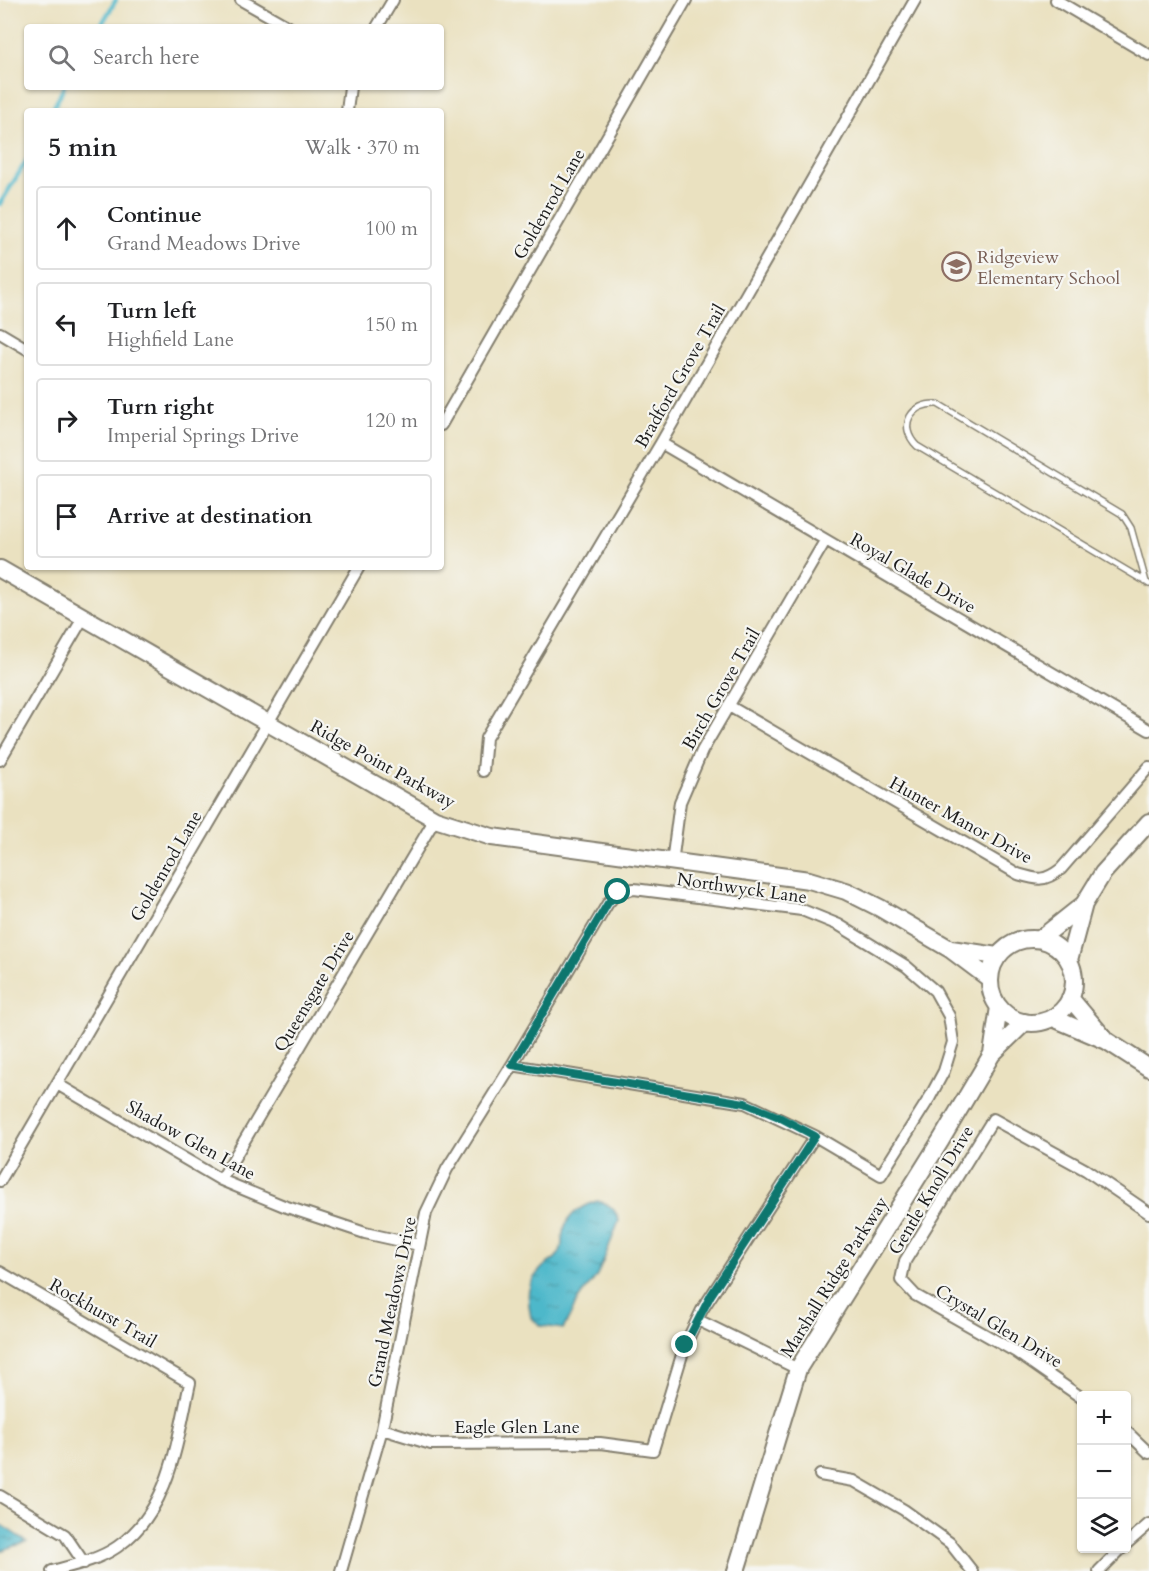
<!DOCTYPE html>
<html lang="en">
<head>
<meta charset="utf-8">
<style>
  body { margin:0; font-family:Cardo,serif; background:#f2f2f2; color:#202124 }
  .controls { position:absolute; right:18px; bottom:18px; display:grid; overflow:hidden; border-radius:6px; box-shadow:0 2px 4px #0004 }
  .controls button { width:54px; height:54px; display:grid; place-items:center; padding:0; border:0; border-bottom:2px solid #e0e0e0; background:#fff; color:#202124; font:30px sans-serif }
  .stop { position:absolute; width:18px; height:18px; margin:-14px; border:4px solid #0f766e; border-radius:50%; background:#fff }
  .stop.end { background:#0f766e; border-color:#fff; box-shadow:0 2px 6px #0008 }
  .list { margin:0; padding:0; list-style:none }
  h2 { display:flex; justify-content:space-between; align-items:center; height:78px; margin:0; padding:0 24px; font-size:26px }
  h2 small { font-size:20px; font-weight:400; color:#757577 }
  .list li { display:grid; grid-template-columns:39px 1fr auto; gap:18px; align-items:center; box-sizing:border-box; height:84px; margin:0 12px 12px; padding:0 12px; border:2px solid #e0e0e0; border-radius:6px }
  .list b { display:block; font-size:22px; white-space:nowrap }
  .list p { margin:0; font-size:20px; white-space:nowrap; color:#757577 }
  .list em { font-size:20px; font-style:normal; color:#757577 }
  .icon { flex:none; width:33px; height:33px; fill:none; stroke:currentColor; stroke-width:2; stroke-linecap:round; stroke-linejoin:round }
  .map { position:relative; flex:none; width:1149px; height:1571px; overflow:hidden }
  .search { position:absolute; background:#fff; box-shadow:0 2px 4px #0004; left:24px; top:24px; width:420px; height:66px; display:flex; align-items:center; gap:15px; box-sizing:border-box; padding:0 21px; border-radius:6px; color:#757577; font-size:22px }
  .panel { position:absolute; background:#fff; box-shadow:0 2px 4px #0004; left:24px; top:108px; width:420px; height:462px; border-radius:6px }
  .map>svg:first-child { display:block }
  .water { fill:url(#water-ripples); stroke:#346a73; stroke-width:1.5 }
  .lines { fill:none; stroke-linecap:round; stroke-linejoin:round }
  .stream { stroke:#4db8ca; stroke-width:4.5 }
  .lane-casing { stroke:#837e6e; stroke-width:8 }
  .street-casing { stroke:#837e6e; stroke-width:14 }
  .secondary-casing { stroke:#837e6e; stroke-width:20 }
  .lane { stroke:#fff; stroke-width:5 }
  .street { stroke:#fff; stroke-width:10 }
  .secondary { stroke:#fff; stroke-width:16 }
  .route { stroke:#0f766e; stroke-width:8 }
  .labels { text-anchor:middle; stroke-width:4.5; stroke-linejoin:round; paint-order:stroke }
  .street-label { font-size:18px; fill:#1c1c1c; stroke:#f6f6f2 }
  .education-label { font-size:18px; fill:#785e54; stroke:#f6f6f2; text-anchor:start }
</style>
</head>
<body>
<div class="map">
<svg width="1149" height="1571" viewBox="0 0 1149 1571">
  <defs>
    <pattern id="water-ripples" width="26" height="14" patternUnits="userSpaceOnUse" patternTransform="scale(1.5)"><rect width="26" height="14" fill="#4db8ca"/><path d="M2 4q2-2 4 0t4 0M15 11q2-2 4 0t4 0" fill="none" stroke="#3f95a3"/></pattern>
  </defs>
  <rect width="100%" height="100%" fill="#f6f6f2"/>
  <filter id="ink" filterUnits="userSpaceOnUse"><feTurbulence type="fractalNoise" baseFrequency=".0167" numOctaves="2"/><feDisplacementMap in="SourceGraphic" scale="12" xChannelSelector="R" yChannelSelector="G"/><feConvolveMatrix kernelMatrix="1 2 1 2 8 2 1 2 1" color-interpolation-filters="sRGB"/></filter>
  <filter id="wash" filterUnits="userSpaceOnUse"><feTurbulence type="fractalNoise" baseFrequency=".008" numOctaves="4" result="noise"/><feDisplacementMap in="SourceGraphic" scale="24" xChannelSelector="R" yChannelSelector="G"/><feGaussianBlur stdDeviation="1.35" result="paint"/><feColorMatrix in="noise" values="0 0 0 0 0 0 0 0 0 0 0 0 0 0 0 0 0 1.4 0 .05"/><feComposite in="paint" operator="in"/></filter>
  <g filter="url(#wash)">
    <rect width="100%" height="100%" fill="#eae1c0"/>
    <path class="water" d="M597,1201C608,1203 616,1209 619,1221C612,1238 606,1256 598,1273C593,1284 581,1292 576,1304C571,1313 569,1320 563,1329L542,1326L531,1318C527,1296 525,1284 543,1267C547,1263 554,1261 557,1256C562,1251 562,1245 562,1239C564,1217 578,1207 597,1201Z
      M0,1524L27,1542L0,1551Z"/>
    <g class="lines">
      <path class="stream" d="M100,27L116,0
        M52,111L64,87
        M0,204L27,160"/>
    </g>
  </g>
  <g filter="url(#ink)">
    <g class="lines">
      <defs>
        <path id="lane" d="M1146,582L1131,528L1122,514L938,404C911,402 897,426 917,446L1146,582L1149,584"/>
        <path id="street" d="M241,0L289,27
          M1056,0L1149,55
          M377,27L393,0
          M347,111L350,87
          M0,333L27,349
          M441,425L686,0
          M661,443L1149,730
          M729,706L1018,874C1038,880 1044,882 1061,869L1149,767
          M0,760L83,618
          M483,771L486,738L661,443L915,0
          M672,863L680,802L702,751L825,541
          M57,1084L221,1180L284,1206L365,1233L419,1245
          M221,1180L435,819
          M0,1181L359,567
          M0,1272L190,1383C177,1441 170,1511 117,1547C98,1560 74,1565 52,1571
          M698,1320L798,1369
          M1082,1398L1016,1352L915,1295L901,1280L905,1261L993,1119L1086,1170L1149,1213
          M382,1429L431,1444L600,1443L653,1450L685,1345L702,1310L815,1136
          M1126,1431L1149,1453
          M820,1475L854,1481L904,1510L950,1543L972,1571
          M0,1496L65,1535L84,1563
          M1126,1544L1149,1524
          M341,1571L382,1429L426,1213L447,1169L512,1065L608,903L618,892L634,889L802,910L839,925L906,966L935,991L949,1016L953,1042L944,1071L930,1097L881,1175L815,1136L745,1103L512,1065
          M1099,1571L1122,1548"/>
        <path id="secondary" d="M0,569L435,819L492,837L809,880L846,891L880,908L950,949L990,979
          M990 981a42 42 0 1 1 84 0a42 42 0 1 1-84 0Z
          M1040,939L1084,904
          M951,949L997,956
          M1069,960L1084,904L1103,873L1149,822
          M1070,998L1104,1038
          M1053,1018L1107,1041L1149,1068
          M992,1054L999,1007
          M736,1571L798,1369L941,1140L992,1054L1025,1022"/>
      </defs>
      <use href="#lane" class="lane-casing"/>
      <use href="#street" class="street-casing"/>
      <use href="#secondary" class="secondary-casing"/>
      <use href="#lane" class="lane"/>
      <use href="#street" class="street"/>
      <use href="#secondary" class="secondary"/>
    </g>
  </g>
  <g class="lines" filter="url(#ink)">
    <path class="route" d="M618,892L608,903L512,1065L745,1103L779,1117L815,1136L711,1295L685,1345"/>
  </g>
  <defs>
    <symbol id="school-ring" viewBox="-11 -11 22 22"><circle r="9.5" fill="#f6f6f2" stroke="#8d6e63" stroke-width="1.5"/><path d="M0-5L7-2L0 1L-7-2ZM-4 1L0 2.5L4 1V4Q0 6-4 4Z" fill="#8d6e63"/></symbol>
  </defs>
  <g fill-rule="evenodd">
    <use href="#school-ring" x="940" y="250" width="33" height="33"/>
  </g>
  <g class="labels">
    <g class="street-label">
      <text transform="translate(549 204) rotate(-60)" y="6">Goldenrod Lane</text>
      <text transform="translate(680 376) rotate(-60)" y="6">Bradford Grove Trail</text>
      <text transform="translate(913 573) rotate(30)" y="6">Royal Glade Drive</text>
      <text transform="translate(721 689) rotate(-60)" y="6">Birch Grove Trail</text>
      <text transform="translate(383 764) rotate(29)" y="6">Ridge Point Parkway</text>
      <text transform="translate(961 820) rotate(29)" y="6">Hunter Manor Drive</text>
      <text transform="translate(166 866) rotate(-60)" y="6">Goldenrod Lane</text>
      <text transform="translate(742 888) rotate(8)" y="6">Northwyck Lane</text>
      <text transform="translate(314 991) rotate(-59)" y="6">Queensgate Drive</text>
      <text transform="translate(191 1140) rotate(29)" y="6">Shadow Glen Lane</text>
      <text transform="translate(931 1190) rotate(-59)" y="6">Gentle Knoll Drive</text>
      <text transform="translate(834 1277) rotate(-58)" y="6">Marshall Ridge Parkway</text>
      <text transform="translate(392 1302) rotate(-78)" y="6">Grand Meadows Drive</text>
      <text transform="translate(103 1313) rotate(30)" y="6">Rockhurst Trail</text>
      <text transform="translate(999 1326) rotate(31)" y="6">Crystal Glen Drive</text>
      <text x="517" y="1433">Eagle Glen Lane</text>
    </g>
    <g class="education-label">
      <text x="977" y="263">Ridgeview<tspan x="977" dy="21">Elementary School</tspan></text>
    </g>
  </g>
</svg>
<div class="controls">
<button>+</button>
<button>−</button>
<button><svg class="icon" aria-label="layers" viewBox="0 0 24 24"><path d="M12 4l9 5-9 5-9-5zM3 14l9 5 9-5"/></svg></button>
</div>
<div class="stop" style="left:618px;top:892px"></div>
<div class="stop end" style="left:685px;top:1345px"></div>
<div class="search"><svg class="icon" aria-label="search" viewBox="0 0 24 24"><circle cx="10" cy="10" r="6"/><path d="M15 15l6 6"/></svg>Search here</div>
<section class="panel">
<h2>5 min<small>Walk · 370 m</small></h2>
<ul class="list">
<li><svg class="icon" aria-label="ahead" viewBox="0 0 24 24"><path d="M12 20V5M6 11l6-6 6 6"/></svg><div><b>Continue</b><p>Grand Meadows Drive</p></div><em>100 m</em></li>
<li><svg class="icon" aria-label="left" viewBox="0 0 24 24"><path d="M17 20v-9H6M10 6l-5 5 5 5"/></svg><div><b>Turn left</b><p>Highfield Lane</p></div><em>150 m</em></li>
<li><svg class="icon" aria-label="right" viewBox="0 0 24 24"><path d="M7 20v-9h11M14 6l5 5-5 5"/></svg><div><b>Turn right</b><p>Imperial Springs Drive</p></div><em>120 m</em></li>
<li><svg class="icon" aria-label="arrive" viewBox="0 0 24 24"><path d="M6 21V4h12l-3 4 3 4H6"/></svg><div><b>Arrive at destination</b></div></li>
</ul>
</section>
</div>
</body>
</html>
